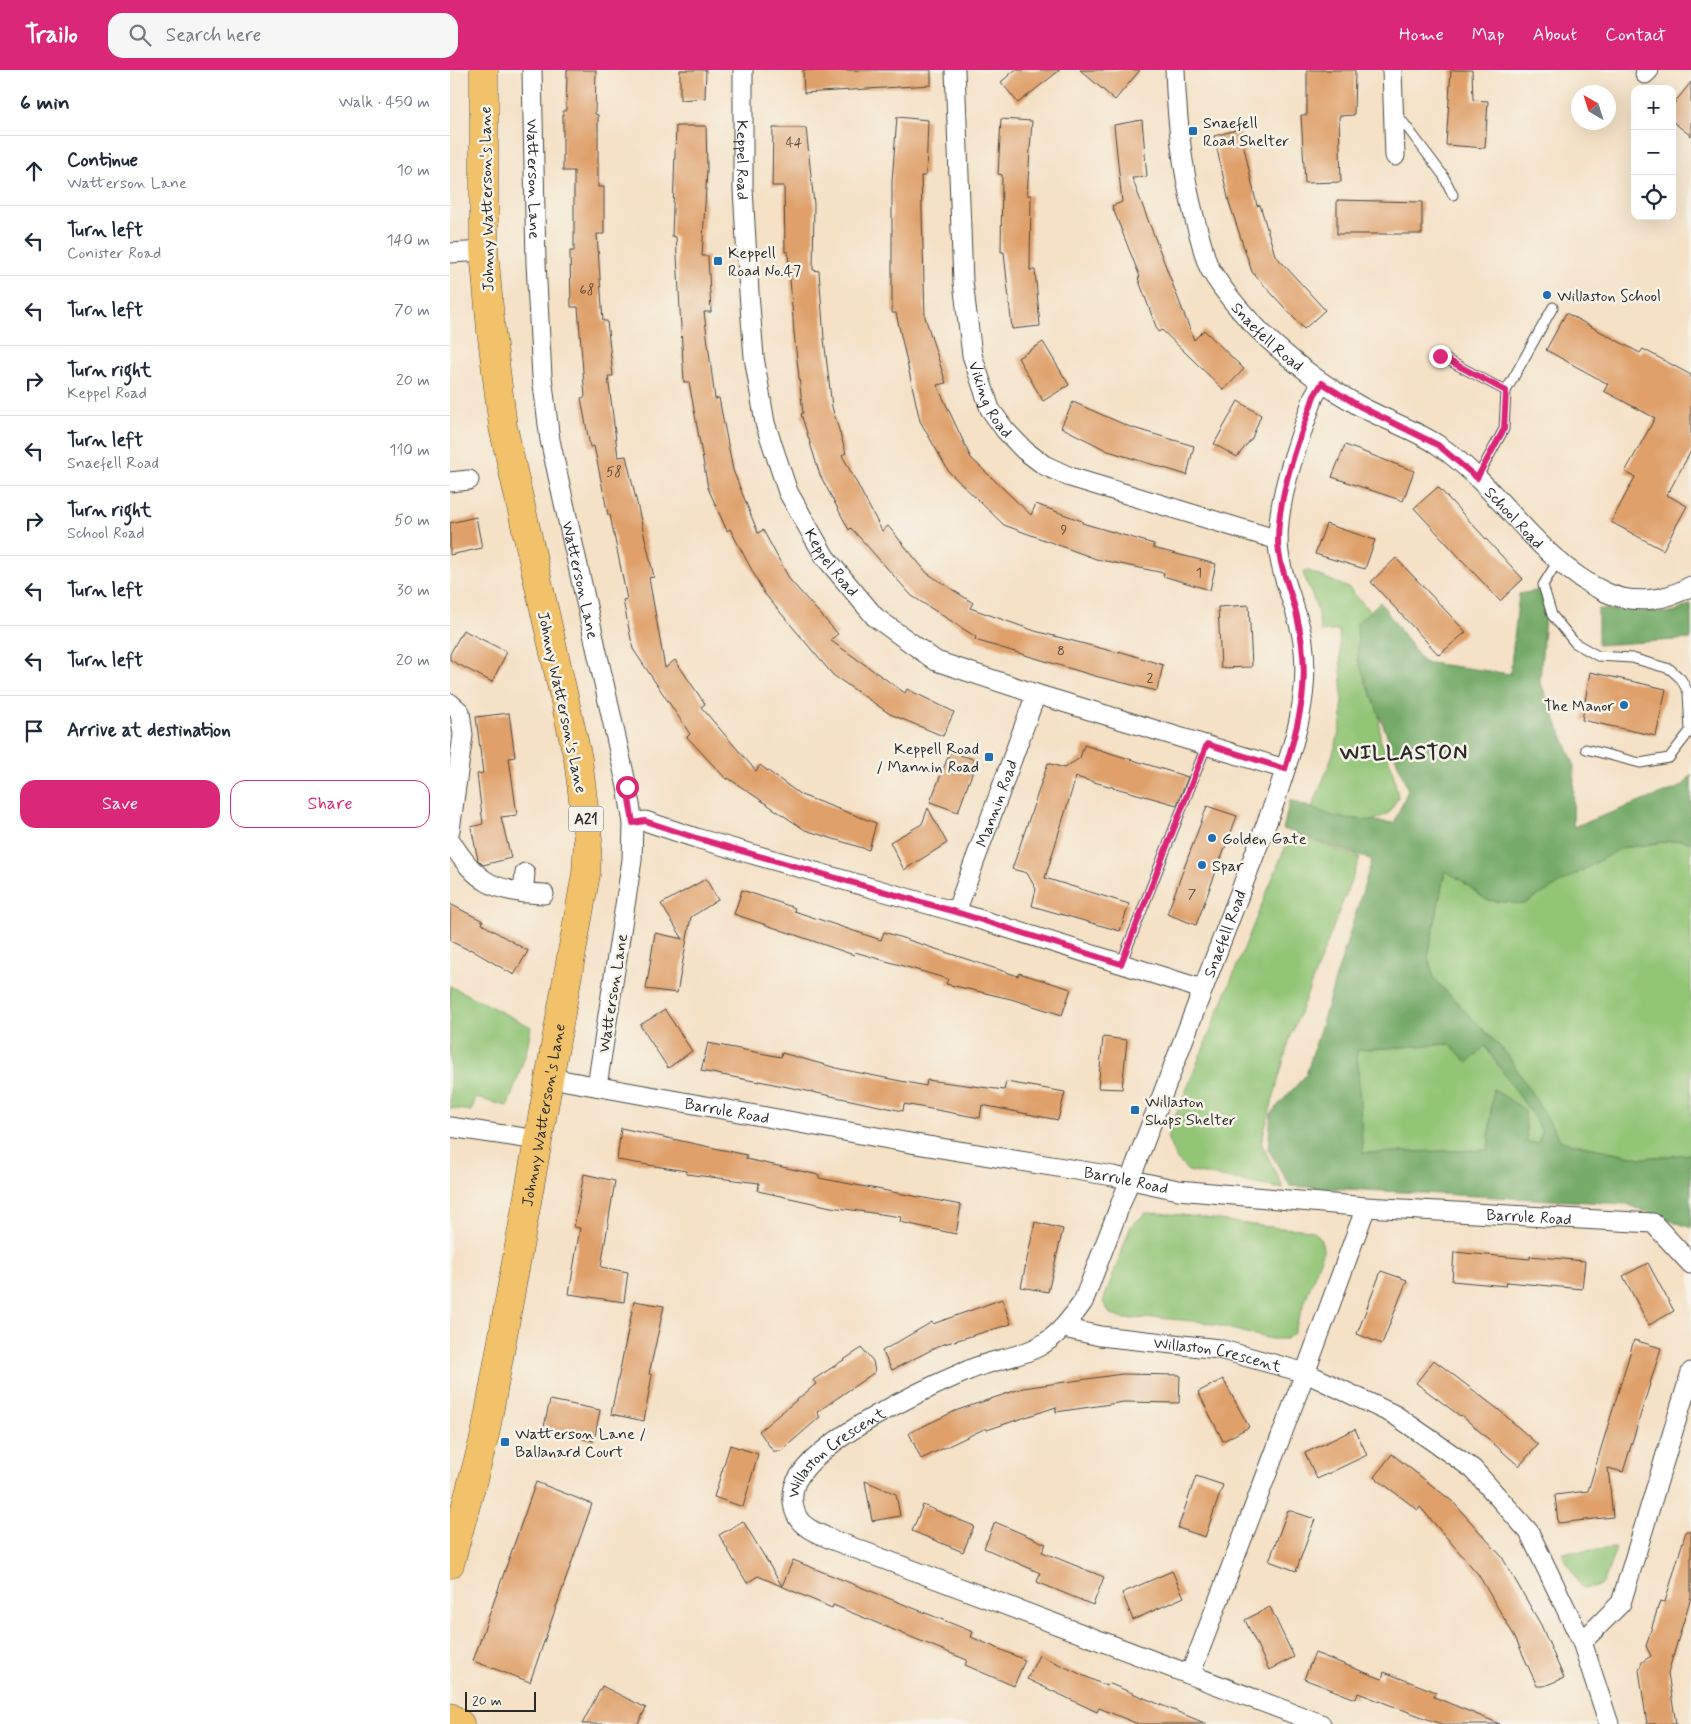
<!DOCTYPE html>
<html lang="en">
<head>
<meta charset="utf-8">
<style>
  body { margin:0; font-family:Mynerve,sans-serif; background:#f6f6f7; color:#1f2937 }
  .controls { position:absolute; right:15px; top:15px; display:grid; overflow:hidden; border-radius:10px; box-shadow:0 5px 20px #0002 }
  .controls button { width:45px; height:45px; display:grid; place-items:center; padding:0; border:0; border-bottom:1px solid #e0e1e3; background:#fff; color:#1f2937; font:25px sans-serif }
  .compass { position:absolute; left:1121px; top:15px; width:45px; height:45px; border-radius:50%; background:#fff; box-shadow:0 5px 20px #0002; rotate:321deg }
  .scale { position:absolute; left:15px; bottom:12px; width:71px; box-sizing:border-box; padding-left:5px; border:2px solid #2b2b2b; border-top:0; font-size:14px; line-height:18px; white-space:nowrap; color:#2b2b2b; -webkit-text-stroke:4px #f7f3e8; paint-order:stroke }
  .stop { position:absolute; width:15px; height:15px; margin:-11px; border:4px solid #db2777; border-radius:50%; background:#fff }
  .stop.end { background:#db2777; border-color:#fff; box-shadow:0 1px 5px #0008 }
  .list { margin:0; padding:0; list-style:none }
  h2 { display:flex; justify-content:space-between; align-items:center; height:65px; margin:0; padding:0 20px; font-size:21px }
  h2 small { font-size:16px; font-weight:400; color:#747a83 }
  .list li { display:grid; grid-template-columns:32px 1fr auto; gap:15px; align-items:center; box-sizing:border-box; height:70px; padding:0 20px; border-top:1px solid #e0e1e3 }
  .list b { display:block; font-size:19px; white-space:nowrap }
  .list p { margin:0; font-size:16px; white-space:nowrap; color:#747a83 }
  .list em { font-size:16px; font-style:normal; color:#747a83 }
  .actions { display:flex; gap:10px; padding:15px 20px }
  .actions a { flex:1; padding:11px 0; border:1px solid #db2777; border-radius:15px; text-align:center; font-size:18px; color:#db2777 }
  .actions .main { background:#db2777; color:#fff }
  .icon { flex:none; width:28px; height:28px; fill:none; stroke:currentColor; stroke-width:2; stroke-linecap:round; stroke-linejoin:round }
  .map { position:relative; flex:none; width:1241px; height:1654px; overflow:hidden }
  header { display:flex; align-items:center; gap:30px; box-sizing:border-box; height:70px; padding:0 25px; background:#db2777; color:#fff }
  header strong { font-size:24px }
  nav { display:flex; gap:28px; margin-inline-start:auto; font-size:18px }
  .search { width:350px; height:45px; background:#f6f6f7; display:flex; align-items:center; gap:12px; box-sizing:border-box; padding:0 18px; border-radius:15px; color:#747a83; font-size:19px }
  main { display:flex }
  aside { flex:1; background:#fff }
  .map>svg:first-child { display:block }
  .green { fill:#92c576; stroke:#5e7850 }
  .forest { fill:#75aa67; stroke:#506a49; fill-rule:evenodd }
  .building { fill:#dfa06a }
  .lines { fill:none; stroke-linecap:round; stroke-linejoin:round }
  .service-casing { stroke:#494642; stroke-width:11 }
  .minor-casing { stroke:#494642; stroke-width:21 }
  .primary-casing { stroke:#494642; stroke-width:29 }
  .trunk-casing { stroke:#494642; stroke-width:29 }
  .service { stroke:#fff; stroke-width:9 }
  .minor { stroke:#fff; stroke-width:19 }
  .primary { stroke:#f2c26a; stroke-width:28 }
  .trunk { stroke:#f2c26a; stroke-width:28 }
  .route { stroke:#db2777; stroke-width:6 }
  .poi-dot { fill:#1f6fb2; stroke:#f7f3e8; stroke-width:2 }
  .labels { text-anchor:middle; stroke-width:5; stroke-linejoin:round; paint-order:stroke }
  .number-label { font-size:14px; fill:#58483b }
  .shield { fill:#f7f3e8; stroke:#686764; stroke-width:1 }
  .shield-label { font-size:15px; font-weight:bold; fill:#2b2b2b }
  .poi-label { font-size:16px; fill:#2b2b2b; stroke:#f7f3e8; text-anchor:start }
  .street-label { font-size:16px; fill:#2b2b2b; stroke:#f7f3e8 }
  .district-label { font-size:21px; font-weight:bold; letter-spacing:1px; fill:#2b2b2b; stroke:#f7f3e8 }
</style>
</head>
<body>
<header>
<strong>Trailo</strong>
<div class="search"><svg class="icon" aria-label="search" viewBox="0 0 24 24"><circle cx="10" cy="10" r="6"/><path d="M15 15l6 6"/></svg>Search here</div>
<nav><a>Home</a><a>Map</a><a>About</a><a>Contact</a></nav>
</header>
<main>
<aside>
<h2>6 min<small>Walk · 450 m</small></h2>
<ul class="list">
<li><svg class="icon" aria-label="ahead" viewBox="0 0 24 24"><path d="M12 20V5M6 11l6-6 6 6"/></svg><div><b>Continue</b><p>Watterson Lane</p></div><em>10 m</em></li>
<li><svg class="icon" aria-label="left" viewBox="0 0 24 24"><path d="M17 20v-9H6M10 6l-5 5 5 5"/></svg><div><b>Turn left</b><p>Conister Road</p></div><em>140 m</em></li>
<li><svg class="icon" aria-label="left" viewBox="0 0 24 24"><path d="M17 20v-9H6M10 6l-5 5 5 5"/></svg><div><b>Turn left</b></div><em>70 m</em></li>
<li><svg class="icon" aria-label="right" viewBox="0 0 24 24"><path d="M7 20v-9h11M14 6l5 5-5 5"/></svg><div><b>Turn right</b><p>Keppel Road</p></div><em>20 m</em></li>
<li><svg class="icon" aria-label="left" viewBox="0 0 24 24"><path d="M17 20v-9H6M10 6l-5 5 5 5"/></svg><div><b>Turn left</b><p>Snaefell Road</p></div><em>110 m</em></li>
<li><svg class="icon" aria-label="right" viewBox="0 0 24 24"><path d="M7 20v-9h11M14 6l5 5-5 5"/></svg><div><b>Turn right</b><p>School Road</p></div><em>50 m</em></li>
<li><svg class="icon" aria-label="left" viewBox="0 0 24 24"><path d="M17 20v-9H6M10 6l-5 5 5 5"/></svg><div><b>Turn left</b></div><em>30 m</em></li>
<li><svg class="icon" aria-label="left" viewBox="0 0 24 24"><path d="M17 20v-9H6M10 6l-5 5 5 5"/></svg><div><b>Turn left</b></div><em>20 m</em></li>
<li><svg class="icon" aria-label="arrive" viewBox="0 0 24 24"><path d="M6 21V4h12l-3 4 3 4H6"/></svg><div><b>Arrive at destination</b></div></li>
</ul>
<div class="actions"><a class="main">Save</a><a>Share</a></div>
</aside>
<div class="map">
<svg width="1241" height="1654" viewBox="0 0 1241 1654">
  <rect width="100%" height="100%" fill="#f7f3e8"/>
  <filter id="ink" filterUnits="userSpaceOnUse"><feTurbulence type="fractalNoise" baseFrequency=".02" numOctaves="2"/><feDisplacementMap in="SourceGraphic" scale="10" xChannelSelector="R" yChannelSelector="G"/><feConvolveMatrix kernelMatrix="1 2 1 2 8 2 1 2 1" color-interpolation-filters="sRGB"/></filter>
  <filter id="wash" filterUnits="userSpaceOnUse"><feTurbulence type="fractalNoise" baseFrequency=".0096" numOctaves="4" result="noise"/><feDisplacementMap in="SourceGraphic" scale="20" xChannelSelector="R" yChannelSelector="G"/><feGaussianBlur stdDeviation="1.12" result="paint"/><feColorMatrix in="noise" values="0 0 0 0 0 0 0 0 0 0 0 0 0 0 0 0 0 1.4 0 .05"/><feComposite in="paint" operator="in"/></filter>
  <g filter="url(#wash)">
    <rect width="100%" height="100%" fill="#f4e1c6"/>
    <path class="green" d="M856,500L899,518L930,553L915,570V612L929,639L930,669L942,697L948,727L939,743L920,752L893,755L861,740C871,714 890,673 892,645C893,617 890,588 889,560L871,562L867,538L853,503Z
      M841,763L910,788L839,971L811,1073L834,1119L738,1101L726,1089L717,1067Z
      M1230,770L1241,772V1084L1191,1088L1111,1071L1057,984L984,909L978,887L995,800L1011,810L1036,830L1074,834L1171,778Z
      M0,916L81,957L76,983L58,1036L26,1028L21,1041L0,1038Z
      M1000,974L1035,976L1082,1044L1092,1062L1088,1073L1077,1072L1043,1019L1038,1080L912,1083L907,980Z
      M696,1143C741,1143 785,1154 830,1158C840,1159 859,1157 867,1164C872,1169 873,1176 873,1182L843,1264L836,1269H821L753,1252L708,1248L674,1249L661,1245L653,1232L681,1156Z
      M1166,1478L1154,1512L1144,1518H1134L1128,1512L1112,1483Z"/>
    <path class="forest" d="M1097,519L1090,611L1124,694L1123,757L1233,716L1241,705V772L1230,770L1171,778L1074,834L1036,830L1011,810L995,801L978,887L984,909L1057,984L1111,1071L1191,1088L1241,1084V1158L1176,1134L840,1116L818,1079L821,1043L856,1005L922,790L833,759L840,730L886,747L944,753L958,720L908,590L907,553L930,532L973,592L1060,604L1069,524ZM1000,974L1018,993L1035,976L1082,1044L1092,1062L1088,1073L1077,1072L1075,1040L1043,1019L1038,1080L913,1083L907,980Z
      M1241,534V569L1148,575V539L1222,543Z"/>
    <g id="blocks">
      <path class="building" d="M117,0H146L145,44L148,45V117H154V164H147L153,251H157L163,306H158L168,387L176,386L204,507L199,508L215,598L225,590L255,634L251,637L306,701L310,695L351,725L426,753L419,780L355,760L278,708L277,710L237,667L240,664L183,579L173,530L177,529L160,445H158L144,376L140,377L131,328L135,327L128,237H121L120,181H124V101H113V41H116Z
        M230,0H256L255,28L230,30Z
        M353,0H481V15L354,23Z
        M565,0H610L568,33L551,12Z
        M630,0H690L665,30Z
        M857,0H905L904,45L889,46L891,112L855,113L851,45H857Z
        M1001,0H1022L1023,30L1038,31L1035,78L996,75Z
        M1241,12V66L1222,51V36Z
        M447,47L478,50L476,106H471L475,247L496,313L487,315L521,388L581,445L586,434L632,451V453L704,474L703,478L766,494L760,520L713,506L714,503L646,489L554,455L499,402L470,351L446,243H442V111Z
        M551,49L582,51L577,125H581L580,200H585L590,256L562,259L554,182H551L552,105L548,104Z
        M692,50L697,107L682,108L744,270L754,260L794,299L774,320L712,260L708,262L688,208L690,207L662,136L672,132L664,55Z
        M226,56H256L257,100L252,186H258L261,242H254L265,329L269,328L283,400L308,463L313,460L340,510L388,564L380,570L455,623L457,619L504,642L493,666L440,644L383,605L314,523L280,459L277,461L258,418L239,312H234L226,167L222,166Z
        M323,58H356L364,134L363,200L369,201L374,269L382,337L396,383L392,385L432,461L438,456L477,503L523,533L520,538L585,561L669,583V581L713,595L707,621L645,606L525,570L526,567L462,526L401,458L399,460L370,405L351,344L353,343L344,263L338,181L335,182L334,116H322Z
        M790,59L807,136L810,135L825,185L875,240L854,259L802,202L779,132L764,66Z
        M887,130L972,132V164H887Z
        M1116,243L1190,283L1193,279L1241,305V381L1217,425L1237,436L1213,480L1161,452L1185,407L1175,402L1205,348L1154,321L1158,314L1096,280Z
        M593,272L619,315L593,331L568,288Z
        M788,331L811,345L802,368L787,387L764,374Z
        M623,332L680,357L744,376L737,405L658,381L611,357Z
        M895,375L964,401L953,431L882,407Z
        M988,417L1073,509L1050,531L964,438Z
        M26,447L32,478L0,485V453Z
        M876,454L925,470L915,499L865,484Z
        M946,488L1016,562L989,585L921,512Z
        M799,535L802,597L771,598L768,537Z
        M13,560L57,582L42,612L0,590V584Z
        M1140,602L1216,619L1206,666L1132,650Z
        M59,643L65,687L59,688L67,745L51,747L61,788L33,795L28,790L21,757L33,754L27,704L33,703L26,647Z
        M634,675L738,707L727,735L626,707L595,808L679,834L670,861L582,836L586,819L577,803L562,799L598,693L614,698L630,688Z
        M500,682L527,690L508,742L480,732Z
        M757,736L787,746L746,855L717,844Z
        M478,738L497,773L454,800L440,772L472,754Z
        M256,809L268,830L241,847L227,923L196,919L205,863L233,869L211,834Z
        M292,820L345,838L344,841L431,870L434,862L568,906L569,903L621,919L612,945L561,929L496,914L498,909L405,882L404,885L284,844Z
        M0,834L33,851L32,854L78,881L64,905L20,879L19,880L0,871Z
        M215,940L242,981L218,998L190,955Z
        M653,967L677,970L672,1019L648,1018Z
        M258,973L331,987L332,983L390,999L476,1016L477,1010L554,1020L556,1012L615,1022L608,1050L532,1035L530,1048L454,1034L453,1041L309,1011V1012L251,1001Z
        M171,1058L297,1085L296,1089L369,1105V1108L511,1135L506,1164L450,1152L451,1147L381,1137L308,1121L309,1113L236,1104V1101L167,1090Z
        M134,1104L165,1111L151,1197L178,1202L174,1232L119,1224L130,1158L124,1157Z
        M585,1152L613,1159L598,1222L571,1217Z
        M1004,1182L1080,1189V1186L1135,1191L1132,1219L1057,1212L1056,1216L1002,1211Z
        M1198,1193L1224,1241L1199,1255L1173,1206Z
        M931,1201L957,1210L932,1274L907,1264Z
        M552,1229L561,1254L491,1275L442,1300L432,1281L482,1252L483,1254Z
        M184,1231L214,1236L199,1304L202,1305L194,1351L161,1344Z
        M1184,1270L1211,1278L1173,1402L1158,1398L1163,1447L1108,1453L1105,1425L1138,1421Z
        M412,1278L423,1291L425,1302L367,1342L370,1347L331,1381H323L309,1361L366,1314L363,1310Z
        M984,1290L1049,1340L1088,1375L1069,1396L1011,1345L1010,1346L966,1313Z
        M672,1304L730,1305L729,1333L674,1332L606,1342V1337L537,1360L536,1358L471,1389L459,1363L505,1341L573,1318Z
        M773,1309L799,1357L773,1371L748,1322Z
        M100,1330L150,1340L144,1371L93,1361Z
        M905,1359L917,1385L867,1409L855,1383Z
        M280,1375L308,1384L293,1437L264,1427Z
        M942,1384L1003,1432L1052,1487L1091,1555L1114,1608L1094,1616H1087L1065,1567L1028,1504L970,1437L968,1440L924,1407Z
        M746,1406L773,1415L755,1467L728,1458Z
        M415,1411L446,1424L450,1446L422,1451Z
        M86,1412L142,1434L80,1612L23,1591Z
        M473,1435L524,1456L513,1482L462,1461Z
        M838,1440L865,1449L846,1501L819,1491Z
        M293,1451L332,1516L343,1490L523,1562L521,1567L575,1590L564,1616L515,1595L517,1590L383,1535L382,1538L308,1506L297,1513L269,1465Z
        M545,1452L596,1474L592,1482L654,1507L643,1535L587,1512L590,1503L534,1478Z
        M1236,1461H1241V1527L1218,1603L1226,1654H1197L1189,1600L1192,1592L1201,1586L1196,1576L1210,1531L1215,1532Z
        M722,1501L734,1527L683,1550L672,1523Z
        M820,1537L844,1587L819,1600L795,1550Z
        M865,1583L932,1609L934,1602L986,1622L984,1627L1050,1654H991L908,1623L906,1629L854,1609Z
        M589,1585L656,1616L658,1613L757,1654H688L649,1638L647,1642L577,1609Z
        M152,1616L196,1638L188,1654H132Z"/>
    </g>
  </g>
  <g filter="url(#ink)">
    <use href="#blocks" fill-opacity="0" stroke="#494642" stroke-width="1"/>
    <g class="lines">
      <defs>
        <path id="service" d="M947,44L993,105L1003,125
          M990,286L1056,321L1054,359L1027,408
          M1056,321L1103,237
          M1109,489L1093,515L1102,545L1125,573L1148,586L1182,588L1220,599L1231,609L1238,622L1240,661L1219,688L1190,693L1136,679
          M671,894L757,674"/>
        <g id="minor">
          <path id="s1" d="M82,0L86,193L92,307L100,370L177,717L183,753L182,790L147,1016"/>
          <path id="s2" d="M293,0V119L299,223L304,287L315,353L338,422L375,487L425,547L486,591L586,624L835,699"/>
          <path id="s3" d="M505,0L513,212L522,285L540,339L555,360L574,380L594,395L620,407L828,470"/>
          <path id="s4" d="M725,0C727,56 734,115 750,168C753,178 755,190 760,199C793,254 853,304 908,335C934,350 964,359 988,375C1049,416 1087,490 1155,522C1183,535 1216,531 1241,516"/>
          <path d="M942,0L945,86"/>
          <path d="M1195,4L1199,0"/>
          <path d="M0,183L34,181"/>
          <path d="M0,412L19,410"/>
          <path d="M0,633L10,642L13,665L0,760"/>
          <path d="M183,753L195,751L246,768L506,842L752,919"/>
          <path d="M0,770C26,813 44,822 94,824"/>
          <path d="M73,823L75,803"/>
          <path id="s5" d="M506,842L586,624"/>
          <path id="s6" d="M100,1008L466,1074L663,1106L728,1120L916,1137L1203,1153L1241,1194"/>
          <path d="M0,1057L88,1070"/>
          <path id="s7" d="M614,1258L650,1266L769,1279L856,1303L945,1345L1023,1399L1079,1462L1132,1572L1159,1654"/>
          <path d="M1132,1572L1171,1533L1241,1302"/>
          <path d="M740,1605L851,1314L916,1137"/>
          <path id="s8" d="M871,1654L383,1470C372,1465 354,1459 348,1448C342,1438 341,1423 346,1412C368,1368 474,1319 519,1300C541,1290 567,1288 588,1277C608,1266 620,1250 633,1232L825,731C842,679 861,628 853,572C848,537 828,505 828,469C829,419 849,372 864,326L872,313"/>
        </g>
        <path id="primary" d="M0,1647L10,1654"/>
        <g id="trunk">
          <path id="s9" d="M0,1494L35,1365L136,804L138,769L128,689L53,357L41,260L34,181V0"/>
        </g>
      </defs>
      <use href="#service" class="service-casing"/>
      <use href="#minor" class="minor-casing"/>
      <use href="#primary" class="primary-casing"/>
      <use href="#trunk" class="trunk-casing"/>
      <use href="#service" class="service"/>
      <use href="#minor" class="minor"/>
      <use href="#primary" class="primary"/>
      <use href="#trunk" class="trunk"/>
    </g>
  </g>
  <g class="lines" filter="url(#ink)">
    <path class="route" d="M177,717L183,753L195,751L246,768L506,842L671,894L757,674L835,699C853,641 861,603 846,542C840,518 828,495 828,469C829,419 849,372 864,326L872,313L909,336L988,375L1027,408L1054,359L1056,321L990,286"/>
  </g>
  <g class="poi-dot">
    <rect x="738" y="56" width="10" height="10" rx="2.5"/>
    <rect x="263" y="186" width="10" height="10" rx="2.5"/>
    <circle cx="1097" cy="225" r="5"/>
    <circle cx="1174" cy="635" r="5"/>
    <rect x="534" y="682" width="10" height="10" rx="2.5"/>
    <circle cx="762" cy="768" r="5"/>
    <circle cx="752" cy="795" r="5"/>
    <rect x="680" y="1035" width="10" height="10" rx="2.5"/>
    <rect x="50" y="1367" width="10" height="10" rx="2.5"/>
  </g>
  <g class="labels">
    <g class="number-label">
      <text x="344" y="77">44</text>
      <text x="137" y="224">68</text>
      <text x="164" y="406">58</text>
      <text x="614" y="464">9</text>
      <text x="749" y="507">1</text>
      <text x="611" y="585">8</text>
      <text x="700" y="612">2</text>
      <text x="742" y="828">7</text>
    </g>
    <rect class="shield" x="118.5" y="736.5" width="35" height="25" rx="4"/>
    <g class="shield-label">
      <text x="136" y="754">A21</text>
    </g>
    <g class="poi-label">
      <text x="753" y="58">Snaefell<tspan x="753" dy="18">Road Shelter</tspan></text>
      <text x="278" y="188">Keppell<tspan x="278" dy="18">Road No.47</tspan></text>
      <text x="1107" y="231">Willaston School</text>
      <text x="1164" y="641" text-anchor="end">The Manor</text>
      <text x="529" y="684" text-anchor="end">Keppell Road<tspan x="529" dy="18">/ Mannin Road</tspan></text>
      <text x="772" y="774">Golden Gate</text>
      <text x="762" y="801">Spar</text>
      <text x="695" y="1037">Willaston<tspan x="695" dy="18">Shops Shelter</tspan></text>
      <text x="65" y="1369">Watterson Lane /<tspan x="65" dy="18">Ballanard Court</tspan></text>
    </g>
    <g class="street-label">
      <text dy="6" stroke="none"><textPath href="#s2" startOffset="90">Keppel Road</textPath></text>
      <text dy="6" stroke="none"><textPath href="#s1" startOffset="109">Watterson Lane</textPath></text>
      <text transform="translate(36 129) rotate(-91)" y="6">Johnny Watterson's Lane</text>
      <text dy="6" stroke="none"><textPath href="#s4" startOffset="292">Snaefell Road</textPath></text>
      <text dy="6" stroke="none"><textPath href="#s3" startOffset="334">Viking Road</textPath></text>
      <text dy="6" stroke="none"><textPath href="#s4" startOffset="601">School Road</textPath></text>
      <text dy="6" stroke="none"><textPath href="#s2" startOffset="510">Keppel Road</textPath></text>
      <text dy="6" stroke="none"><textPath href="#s1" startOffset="514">Watterson Lane</textPath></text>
      <text transform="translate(113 632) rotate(78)" y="6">Johnny Watterson's Lane</text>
      <text dy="6" stroke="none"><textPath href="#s5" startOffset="116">Mannin Road</textPath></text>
      <text dy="6" stroke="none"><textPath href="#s8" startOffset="1341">Snaefell Road</textPath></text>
      <text transform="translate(162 923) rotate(-81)" y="6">Watterson Lane</text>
      <text dy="6" stroke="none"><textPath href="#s6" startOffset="180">Barrule Road</textPath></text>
      <text dy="6" stroke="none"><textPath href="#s9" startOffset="459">Johnny Watterson's Lane</textPath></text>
      <text dy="6" stroke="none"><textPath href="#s6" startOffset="585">Barrule Road</textPath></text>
      <text dy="6" stroke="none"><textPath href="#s6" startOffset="990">Barrule Road</textPath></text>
      <text dy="6" stroke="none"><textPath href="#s7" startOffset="156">Willaston Crescent</textPath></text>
      <text dy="6" stroke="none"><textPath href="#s8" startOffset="650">Willaston Crescent</textPath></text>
    </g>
    <g class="district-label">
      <text x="954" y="689">WILLASTON</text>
    </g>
  </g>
</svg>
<div class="controls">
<button>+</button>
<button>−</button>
<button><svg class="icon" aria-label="locate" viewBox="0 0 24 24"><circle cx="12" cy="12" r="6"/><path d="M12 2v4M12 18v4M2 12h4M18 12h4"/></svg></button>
</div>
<svg class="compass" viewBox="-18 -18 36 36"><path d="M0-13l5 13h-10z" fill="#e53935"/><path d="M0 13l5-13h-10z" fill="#747a83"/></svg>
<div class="scale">20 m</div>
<div class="stop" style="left:177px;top:717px"></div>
<div class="stop end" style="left:990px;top:286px"></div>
</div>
</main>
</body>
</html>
